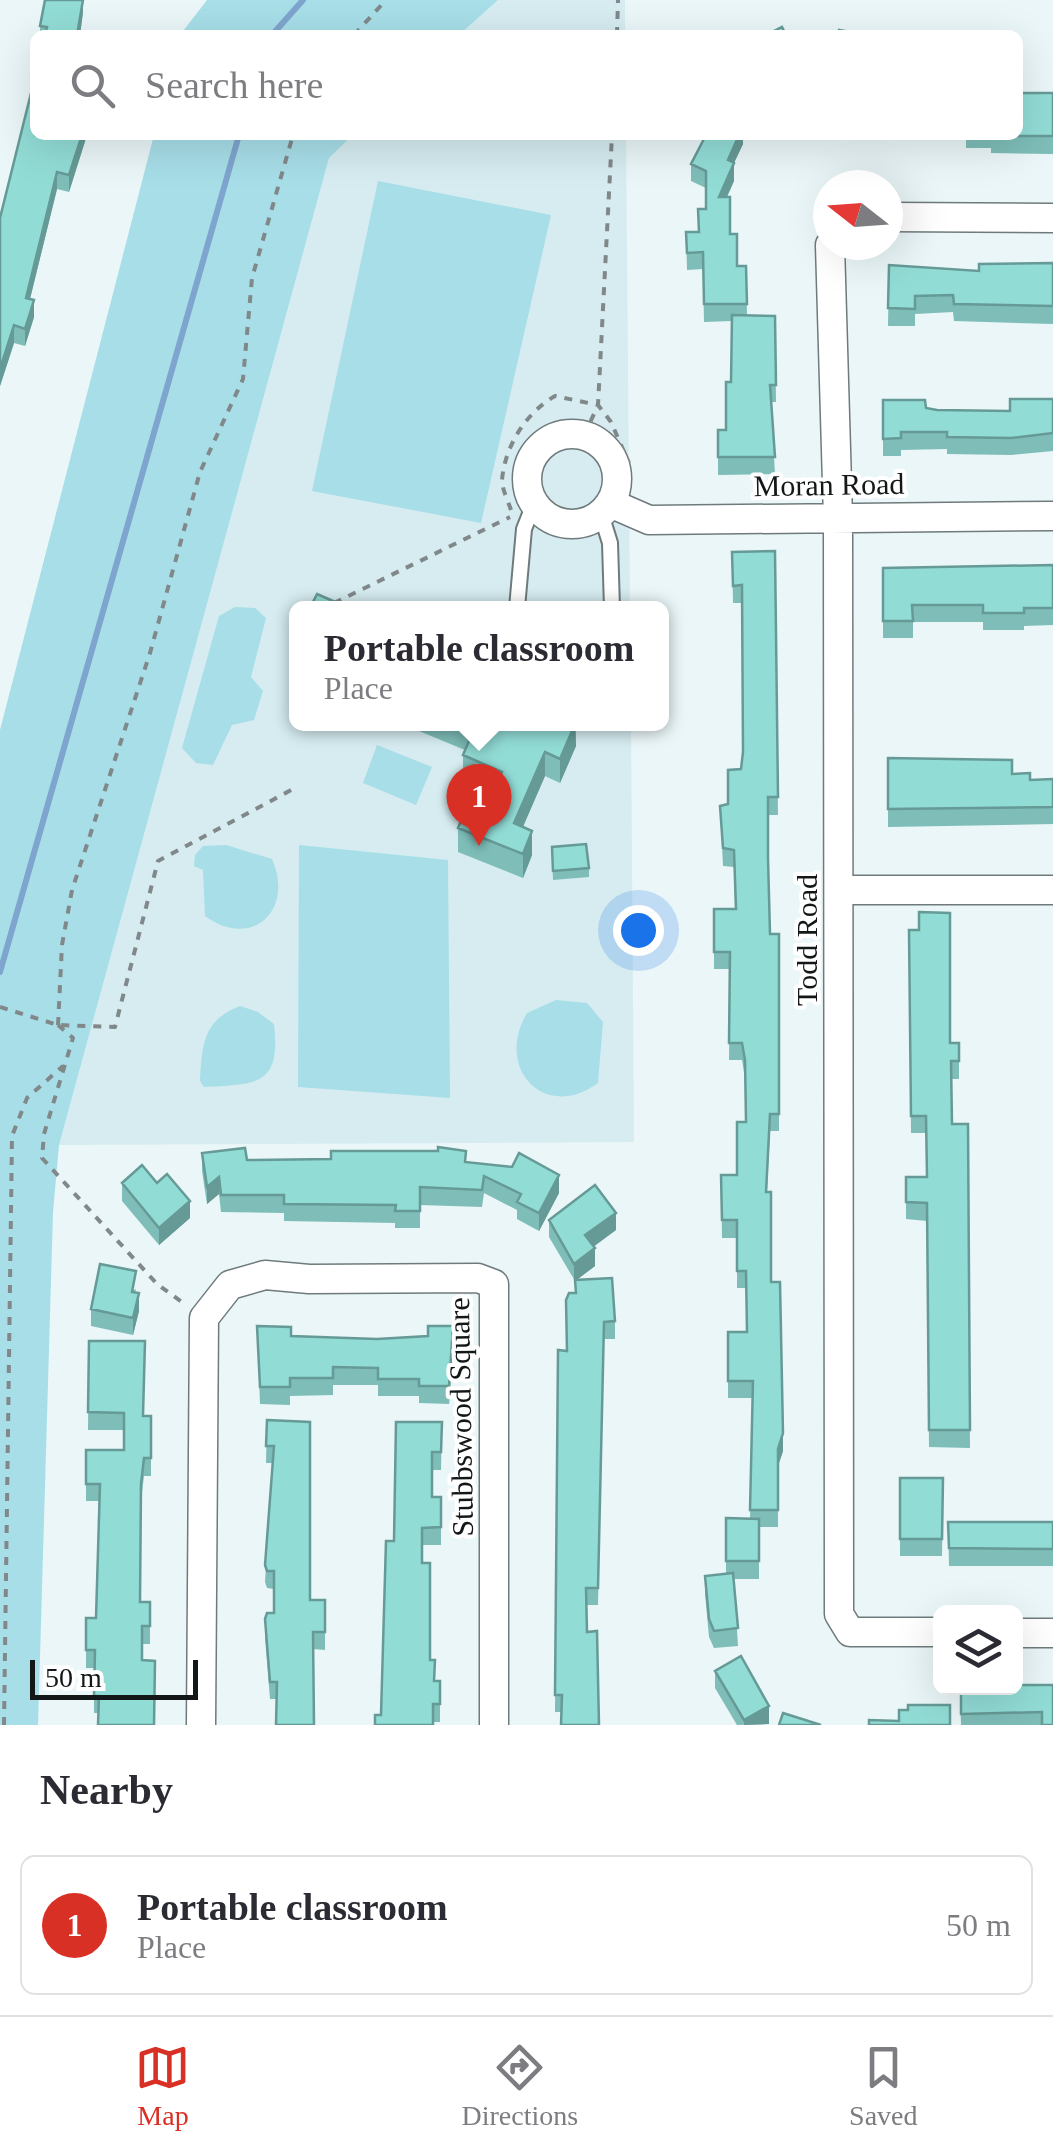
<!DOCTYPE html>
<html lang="en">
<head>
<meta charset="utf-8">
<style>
  body { margin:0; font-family:Georgia,serif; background:#f2f2f3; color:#2b2b33 }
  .controls { position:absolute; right:30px; bottom:30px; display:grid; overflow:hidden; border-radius:15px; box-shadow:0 10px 40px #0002 }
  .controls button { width:90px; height:90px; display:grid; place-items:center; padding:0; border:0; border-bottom:2px solid #e1e1e2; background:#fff; color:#2b2b33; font:50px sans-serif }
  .compass { position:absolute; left:813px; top:170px; width:90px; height:90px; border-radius:50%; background:#fff; box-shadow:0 10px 40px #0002; rotate:287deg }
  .scale { position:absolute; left:30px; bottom:25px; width:168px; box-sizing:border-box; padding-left:10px; border:5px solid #131718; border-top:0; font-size:28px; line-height:35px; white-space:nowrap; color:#131718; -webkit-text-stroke:8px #fff; paint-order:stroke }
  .you { position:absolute; left:638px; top:930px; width:35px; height:35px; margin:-25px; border:8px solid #fff; border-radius:50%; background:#1a73e8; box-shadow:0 0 0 15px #1a73e833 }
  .badge { display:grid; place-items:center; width:65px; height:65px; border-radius:50%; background:#d93025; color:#fff; font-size:32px; font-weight:700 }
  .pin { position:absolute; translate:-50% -82px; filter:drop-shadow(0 2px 5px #0008) }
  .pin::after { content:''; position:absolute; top:52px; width:35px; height:30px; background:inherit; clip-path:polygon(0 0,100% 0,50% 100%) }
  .popup { position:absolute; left:289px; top:601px; width:380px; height:130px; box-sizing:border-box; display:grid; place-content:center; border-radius:15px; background:#fff; filter:drop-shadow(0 2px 8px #0005); font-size:32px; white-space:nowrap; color:#7c7c81 }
  .popup b { font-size:38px; color:#2b2b33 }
  .popup::after { content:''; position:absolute; left:50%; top:100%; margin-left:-20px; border:20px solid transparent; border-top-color:#fff }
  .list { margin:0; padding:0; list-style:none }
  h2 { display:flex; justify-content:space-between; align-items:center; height:130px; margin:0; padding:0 40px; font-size:42px }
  h2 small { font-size:32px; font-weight:400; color:#7c7c81 }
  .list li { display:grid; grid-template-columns:65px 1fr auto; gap:30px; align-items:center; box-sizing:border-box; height:140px; margin:0 20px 20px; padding:0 20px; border:2px solid #e1e1e2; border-radius:15px }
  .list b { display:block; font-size:38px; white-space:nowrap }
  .list p { margin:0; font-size:32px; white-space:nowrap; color:#7c7c81 }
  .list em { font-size:32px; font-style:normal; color:#7c7c81 }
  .icon { flex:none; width:55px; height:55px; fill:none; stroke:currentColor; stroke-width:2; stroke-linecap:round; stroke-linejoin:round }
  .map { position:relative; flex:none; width:1053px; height:1725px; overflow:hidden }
  .search { position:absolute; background:#fff; box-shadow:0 10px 40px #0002; left:30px; right:30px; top:30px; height:110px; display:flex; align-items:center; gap:25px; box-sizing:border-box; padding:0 35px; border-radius:15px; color:#7c7c81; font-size:38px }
  .sheet { height:290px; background:#fff }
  nav { display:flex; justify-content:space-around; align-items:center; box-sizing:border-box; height:140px; border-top:2px solid #e1e1e2; background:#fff; font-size:28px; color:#7c7c81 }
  nav a { display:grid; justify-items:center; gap:5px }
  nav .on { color:#d93025 }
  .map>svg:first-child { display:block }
  .built { fill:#d6ecf0 }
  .green { fill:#a7dee8 }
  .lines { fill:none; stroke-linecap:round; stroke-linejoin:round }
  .stream { stroke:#7ea5ce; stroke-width:6 }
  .lane-casing { stroke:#6f7a7c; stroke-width:18 }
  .street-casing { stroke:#6f7a7c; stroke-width:31 }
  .path { stroke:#80888a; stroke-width:4; stroke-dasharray:8 8; stroke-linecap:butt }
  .lane { stroke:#fff; stroke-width:14 }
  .street { stroke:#fff; stroke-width:28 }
  .wall { fill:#7ebdb8 }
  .shaded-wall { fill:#669a96 }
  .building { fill:#92dcd6; stroke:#669a96; stroke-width:2.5 }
  .labels { text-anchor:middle; stroke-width:8; stroke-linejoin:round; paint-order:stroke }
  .street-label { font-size:30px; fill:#131718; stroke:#fff }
</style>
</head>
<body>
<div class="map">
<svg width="1053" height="1725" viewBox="0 0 1053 1725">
  <rect width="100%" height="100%" fill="#eaf6f8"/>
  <path class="built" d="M498,0H625V35H459Z
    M353,135H626L630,608H296V724H631L634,1142L59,1145L329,158Z"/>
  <path class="green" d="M207,0H498L459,35H180Z
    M154,135H353L329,158L59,1145L53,1212L38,1725H0V730Z
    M378,181L551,215L481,523L312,491Z
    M235,607L255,608L266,618L251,677L263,691L254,720L232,725L213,765L196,763L182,748L219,616Z
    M377,745L432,767L416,805L363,783Z
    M226,845L272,859C295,911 251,950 205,916L203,870L194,866L195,855L203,846Z
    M299,845L448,860L450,1098L298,1087Z
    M556,1000L587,1003L603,1022L598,1083C545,1122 494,1069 527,1013Z
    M240,1006L258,1012L274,1024C281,1086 257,1084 204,1087L200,1081C202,1045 203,1020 240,1006Z"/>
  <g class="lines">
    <path class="stream" d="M272,35L303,0
      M0,972L239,135"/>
    <defs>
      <path id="lane" d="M601,514L610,543L612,608
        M517,608L524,529L534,504"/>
      <path id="street" d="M888,217L1053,218
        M830,245L838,518L839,1614L850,1632H940
        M527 479a45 45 0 1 1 90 0a45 45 0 1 1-90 0Z
        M610,503L649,520L1053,516
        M840,890H1053
        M1016,1633H1053
        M201,1725L204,1318L230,1285L265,1275L309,1279L478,1278L494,1284V1725"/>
    </defs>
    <use href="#lane" class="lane-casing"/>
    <use href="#street" class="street-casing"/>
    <path class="path" d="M354,35L386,0
      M617,35L618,0
      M584,436L598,405L612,135
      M511,510C508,501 502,489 502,480C505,445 527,412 555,396L598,405L611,422L629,463
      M334,603L510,517
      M0,1007L58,1025L115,1027L158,861L295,788
      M58,1025L62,945L72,890L150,653L200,472L243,379L252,278L293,135
      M58,1025L73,1038L44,1134L42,1158L157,1284L186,1305
      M4,1725L12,1136L27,1098L63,1066"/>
    <use href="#lane" class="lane"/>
    <use href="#street" class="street"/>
  </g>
  <path class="wall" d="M83,0V12L80,35H40V26Z
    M1053,93V154L991,153V148H966V136L944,135H1018Z
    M87,135L69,192L57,189L30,299L34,317L25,346L14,343L0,386V218L8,190Z
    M743,135V144L734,163V181L727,197L730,234L737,266H746L747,315L775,316L776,402H771L775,474L718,475V430H726L731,382L732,321L704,322L703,269L687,270L686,232H698L706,209V188L691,181V164Z
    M1053,263V324L954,321L953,312L915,314V326H888L889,265L979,271Z
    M1053,399V451L1011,455L947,454V449L901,450V456H883V400L937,410L1010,411Z
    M775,551L778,815H768V859L770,934H779V1131H770L767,1192L771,1282L783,1451L778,1466V1527H759V1579H734L738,1646L714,1648L709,1637L705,1593V1576L726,1574V1518L750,1519L752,1398H728V1332H747L746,1288H737V1238H722L721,1175H737L746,1122L745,1078L742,1060H729L730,969H714V909H735L734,867L723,866L720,806L728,804L741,769L743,753L742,603H733L732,552Z
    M1053,565V625L1024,626V630H983V622H913V638H883V568Z
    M296,641V679L291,677V653Z
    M402,724H576V746L560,783L545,776L523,827L532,855L523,878L458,852V828L485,809L493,792L463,779V755L465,750Z
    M888,758L1030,780L1053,779V824L888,827Z
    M552,847L589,868V877L553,880Z
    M909,930L950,1043H959V1079H951L952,1124H968L970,1448L929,1447L927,1221L906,1219V1177H926V1133H911Z
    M202,1153L247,1160L466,1162L559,1193L539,1231L517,1219V1210L484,1193L482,1207L420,1205V1228H395V1223L284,1221V1213L221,1212L219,1194L207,1204L202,1171Z
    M122,1183L190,1218L159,1245L122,1201Z
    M549,1220L616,1230L594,1246L595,1266L576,1280L615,1321V1339H604L598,1605H586L562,1712H555L558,1350L567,1351L575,1293V1281L549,1237Z
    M136,1289L135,1293L139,1311L133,1335L91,1326V1309Z
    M257,1326L291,1336L453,1344L449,1404L419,1403V1396H378V1385H333V1395L290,1396V1405L260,1404Z
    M89,1341L144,1416H151V1476H144L141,1501L140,1602H150V1644H142L98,1713H94V1668H86V1618H96L99,1501H86V1450H124V1430H88Z
    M267,1420L310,1600H325V1650L313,1649L276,1699H270L265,1637V1619L274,1613V1589L267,1588L265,1582L273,1463H266Z
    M442,1422L441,1470H432V1497H441V1545H422L430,1660L435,1681H440V1722H433L381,1715L394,1541Z
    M900,1478H943L942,1556H900Z
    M948,1522H1053V1566H949Z
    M715,1671L769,1724L737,1725L715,1688Z
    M1053,1685V1725H961L960,1688Z"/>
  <path class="shaded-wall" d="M83,0V12L80,35H77Z
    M82,135H87L69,192V175Z
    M739,135H743V144L734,163V181L719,214V197L728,160Z
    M57,172V189L26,315V298Z
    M34,300V317L25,346V329Z
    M14,325V343L0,386V369Z
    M575,724L576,746L560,783V759Z
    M545,752V776L514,847V823Z
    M532,831V855L523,878V854Z
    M559,1175V1193L539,1231V1213Z
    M219,1177V1194L207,1204V1187Z
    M190,1201V1218L159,1245V1228Z
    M616,1213V1230L585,1253V1235Z
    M595,1248V1266L574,1282V1264Z
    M139,1293V1311L133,1335V1318Z
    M453,1326V1344L449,1404V1386Z
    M783,1433V1451L778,1466V1449Z
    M769,1706V1724L744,1725V1720Z"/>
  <path class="building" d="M45,0H83L77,35H45L47,27L40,26Z
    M782,27L786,35H766Z
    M839,30L863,34V35H838Z
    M35,77V135H82L69,175L57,172L26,298L34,300L25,329L14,325L0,369V218Z
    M1018,93H1053V136H991L1018,135Z
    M706,135H739L728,160L734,163L719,197H730V234H737V266H746L747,304H704L703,252L687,253L686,232H699L698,209H706V171L691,164Z
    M1053,263V306L954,304L953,295L915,296V309L888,308L889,265L979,271V264Z
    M732,315L775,316L776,385H770L775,457H718V430H726V382H731Z
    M1010,399H1053V433L1011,438L947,437V432H901V438L883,439V400H925L926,408L937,410L1010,411Z
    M775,551L778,797H768V858L770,934H779V1114H770L766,1192H771V1282H780L783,1433L778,1449V1510H750L753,1381H728V1332H747L746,1271H737V1220H722L721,1175H737V1122H746L745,1060L742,1043H729L730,952H714V909H736L734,850L723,848L720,806L728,804V770L741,769L743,752L742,585L733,586L732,552Z
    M1053,565V608H1024V613H983V605H912L913,621H883V568Z
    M317,594L349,608H310Z
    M296,641V655L291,653Z
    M460,724H575L560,759L545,752L514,823L532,831L523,854L458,828L469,802L485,809L502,772L463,755L474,729Z
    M888,758L1012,760V774L1030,773V780L1053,779V807L888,809Z
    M586,844L589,868L553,871L552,847Z
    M919,912L950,913V1043H959V1061H951L952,1124H968L970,1430H929L927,1203L906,1202V1177H927L926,1116H911L909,930H919Z
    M438,1147L466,1151L465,1162L512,1167L519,1153L559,1175L539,1213L517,1202L521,1194L484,1176L482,1190L420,1187V1211H395L396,1205L284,1204V1195H221L219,1177L207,1187L202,1153L245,1148L247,1160L331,1159V1151H438Z
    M142,1165L157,1183L167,1174L190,1201L159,1228L122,1183Z
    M595,1185L616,1213L585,1235L595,1248L574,1264L549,1220Z
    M100,1264L136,1271L132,1292L139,1293L133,1318L91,1309Z
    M612,1278L615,1321L604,1322L598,1588H586L587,1632L597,1631L599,1725H561L562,1695H555L558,1350L567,1351L566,1300L569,1293H576L575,1280Z
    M257,1326L291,1327V1336L377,1339L428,1336V1326H453L449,1386H419V1379H378V1368L333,1367V1378H290V1387H260Z
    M89,1341H145L143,1416H151V1458H144L141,1484L140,1602H150V1626H142V1660L155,1661L154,1725H98L99,1696H94L95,1650H86V1618H96L100,1484H86V1450H124V1413L88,1412Z
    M267,1420L310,1422V1600H325V1632H313L314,1725H276L277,1682H270L265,1619L267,1613H274V1571H267L265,1565L274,1446H266Z
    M396,1422H442L441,1452H432V1497H441V1527L422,1528V1563H430V1660H435L434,1681H440V1704H433V1725H375V1715H381L386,1541H394Z
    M900,1478H943L942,1539H900Z
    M726,1518L759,1519V1561H726Z
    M948,1522H1053V1549L949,1548Z
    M733,1573L738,1628L714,1631L709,1619L705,1576Z
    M741,1656L769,1706L744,1720L715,1671Z
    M1016,1685H1053V1725H1042V1712L961,1714V1688H1016Z
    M908,1705H950V1725H869V1720L899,1721V1710H908Z
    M783,1713L821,1725H779Z"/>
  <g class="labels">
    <g class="street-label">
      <text transform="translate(829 485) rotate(-1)" y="10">Moran Road</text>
      <text transform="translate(807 940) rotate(-90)" y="10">Todd Road</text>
      <text transform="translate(461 1417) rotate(-91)" y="10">Stubbswood Square</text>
    </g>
  </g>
</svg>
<div class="controls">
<button><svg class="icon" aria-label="layers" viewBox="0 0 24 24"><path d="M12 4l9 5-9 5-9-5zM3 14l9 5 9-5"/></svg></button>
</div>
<svg class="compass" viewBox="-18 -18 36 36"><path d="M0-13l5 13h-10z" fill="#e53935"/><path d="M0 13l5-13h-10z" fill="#7c7c81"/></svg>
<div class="scale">50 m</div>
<div class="you"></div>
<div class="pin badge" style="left:479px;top:846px">1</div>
<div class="popup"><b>Portable classroom</b>Place</div>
<div class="search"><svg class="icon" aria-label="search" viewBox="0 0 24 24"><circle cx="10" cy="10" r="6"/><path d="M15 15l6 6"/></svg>Search here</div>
</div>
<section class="sheet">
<h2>Nearby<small></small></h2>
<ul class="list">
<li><span class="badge">1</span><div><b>Portable classroom</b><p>Place</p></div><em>50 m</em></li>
</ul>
</section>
<nav>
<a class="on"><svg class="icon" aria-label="map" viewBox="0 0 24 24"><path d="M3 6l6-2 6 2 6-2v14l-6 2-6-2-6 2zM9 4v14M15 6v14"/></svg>Map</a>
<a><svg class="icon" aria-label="directions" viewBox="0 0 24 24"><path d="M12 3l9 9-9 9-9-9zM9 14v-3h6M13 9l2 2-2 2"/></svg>Directions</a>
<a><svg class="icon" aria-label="saved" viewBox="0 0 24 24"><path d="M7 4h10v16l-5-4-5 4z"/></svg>Saved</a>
</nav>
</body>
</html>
